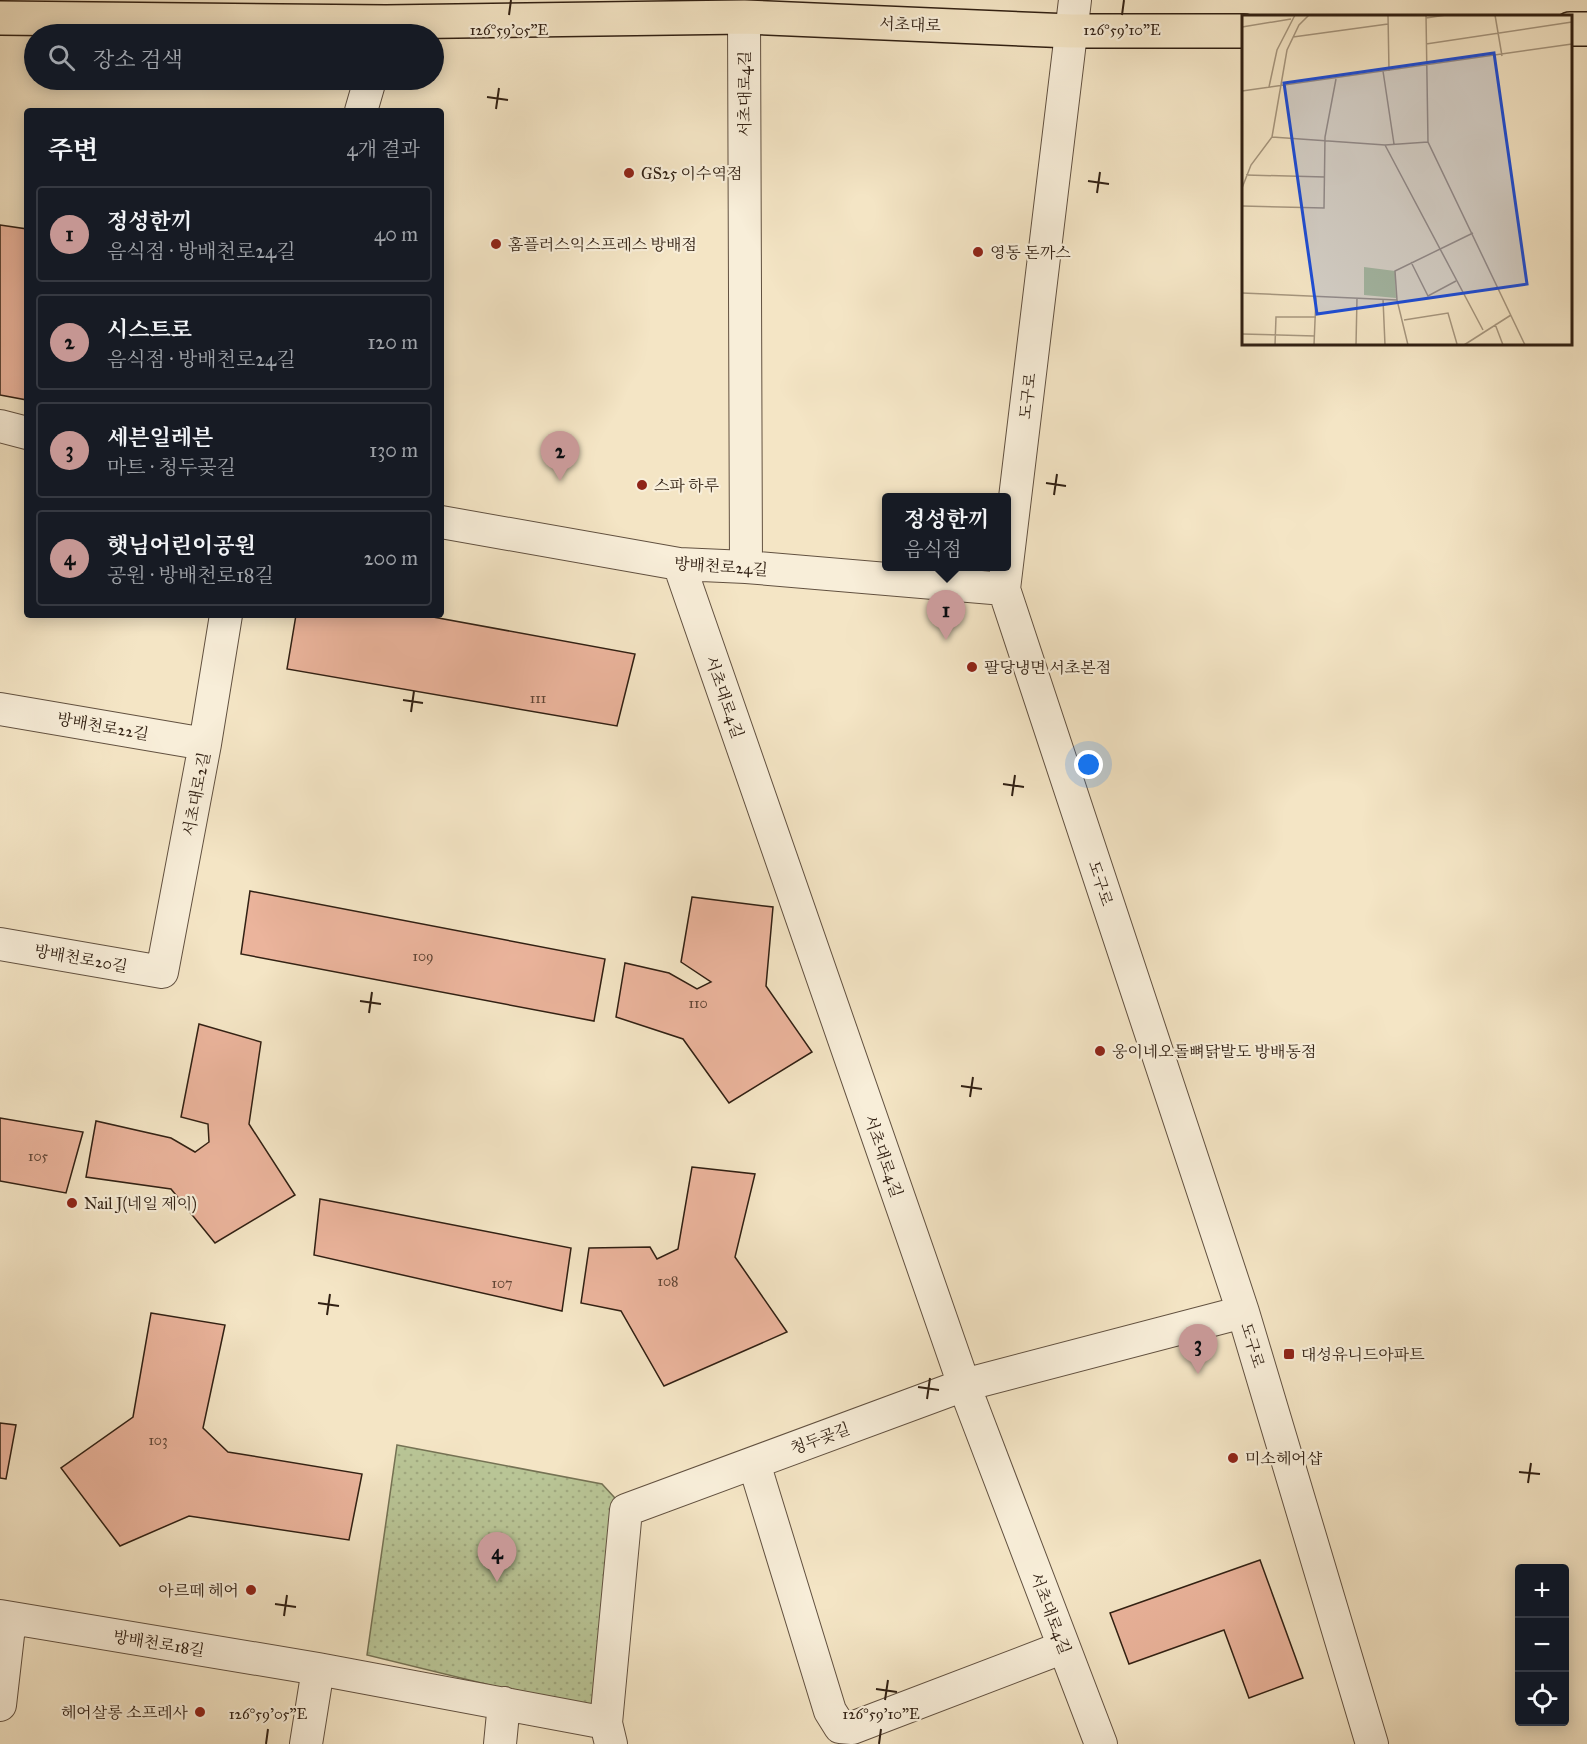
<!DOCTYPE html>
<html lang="ko">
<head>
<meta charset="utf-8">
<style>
  body { margin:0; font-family:"IM FELL Great Primer","Noto Serif KR",serif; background:#242831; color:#f1f3f6 }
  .controls { position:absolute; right:18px; bottom:18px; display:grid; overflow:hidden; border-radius:6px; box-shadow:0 3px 15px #0003 }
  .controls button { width:54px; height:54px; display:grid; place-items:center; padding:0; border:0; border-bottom:2px solid #363941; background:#171b24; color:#f1f3f6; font:30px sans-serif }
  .you { position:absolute; left:1089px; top:765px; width:21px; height:21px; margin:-15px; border:4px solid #fff; border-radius:50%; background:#1a73e8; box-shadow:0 0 0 9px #1a73e833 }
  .badge { display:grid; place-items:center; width:39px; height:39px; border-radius:50%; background:#c59692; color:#111; font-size:20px; font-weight:700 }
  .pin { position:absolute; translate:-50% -50px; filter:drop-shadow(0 2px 3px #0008) }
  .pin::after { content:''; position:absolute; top:32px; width:21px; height:18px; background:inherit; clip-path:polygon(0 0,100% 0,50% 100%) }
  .popup { position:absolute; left:882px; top:493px; width:129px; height:78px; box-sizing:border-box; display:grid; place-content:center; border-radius:6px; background:#171b24; filter:drop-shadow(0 2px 4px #0005); font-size:20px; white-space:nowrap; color:#9ea1a6 }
  .popup b { font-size:22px; color:#f1f3f6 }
  .popup::after { content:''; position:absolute; left:50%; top:100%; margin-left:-12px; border:12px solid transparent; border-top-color:#171b24 }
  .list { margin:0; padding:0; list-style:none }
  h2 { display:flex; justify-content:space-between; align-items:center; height:78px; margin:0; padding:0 24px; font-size:26px }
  h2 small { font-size:20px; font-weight:400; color:#9ea1a6 }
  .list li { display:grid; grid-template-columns:39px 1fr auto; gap:18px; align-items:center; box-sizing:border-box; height:96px; margin:0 12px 12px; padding:0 12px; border:2px solid #363941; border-radius:6px }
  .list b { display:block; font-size:22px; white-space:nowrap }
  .list p { margin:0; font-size:20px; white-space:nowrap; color:#9ea1a6 }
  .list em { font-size:20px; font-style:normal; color:#9ea1a6 }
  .icon { flex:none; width:33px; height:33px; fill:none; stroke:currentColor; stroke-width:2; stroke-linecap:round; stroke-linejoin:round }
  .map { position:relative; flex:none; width:1587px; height:1744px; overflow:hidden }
  .search { position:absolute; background:#171b24; box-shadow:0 3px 15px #0003; left:24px; top:24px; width:420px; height:66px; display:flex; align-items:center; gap:15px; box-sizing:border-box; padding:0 21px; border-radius:33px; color:#9ea1a6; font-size:22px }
  .panel { position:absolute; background:#171b24; box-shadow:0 3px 15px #0003; left:24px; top:108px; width:420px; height:510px; border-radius:6px }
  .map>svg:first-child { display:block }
  .grass { fill:url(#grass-dots); stroke:#757254; stroke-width:1.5 }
  .building { fill:#ebb49c; stroke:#312013; stroke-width:1.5 }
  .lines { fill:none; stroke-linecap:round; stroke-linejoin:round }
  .minor-casing { stroke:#625140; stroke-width:34 }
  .major-casing { stroke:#312013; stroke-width:36 }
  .minor { stroke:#f8eed9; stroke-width:32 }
  .major { stroke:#f4e5c5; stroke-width:33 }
  .ticks { fill:none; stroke:#312013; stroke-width:2 }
  .poi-dot { fill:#8f2418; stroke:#f8eed9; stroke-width:2 }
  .labels { text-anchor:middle; stroke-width:4.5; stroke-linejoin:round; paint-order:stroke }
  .number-label { font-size:14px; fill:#604535 }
  .street-label { font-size:16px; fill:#312013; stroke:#f8eed9 }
  .poi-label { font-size:16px; fill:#312013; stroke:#f8eed9; text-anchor:start }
  .inset-road { fill:none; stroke:#a6967e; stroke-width:1.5 }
  .view { fill:#1d4ed8; fill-opacity:0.15; stroke:#1d4ed8; stroke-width:3 }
  .inset-edge { fill:none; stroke:#312013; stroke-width:3 }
  .ticks-label { font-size:15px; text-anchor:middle; fill:#312013; stroke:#f8eed9; stroke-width:4.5; stroke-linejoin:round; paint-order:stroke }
</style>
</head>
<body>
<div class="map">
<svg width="1587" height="1744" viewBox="0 0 1587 1744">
  <defs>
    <pattern id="grass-dots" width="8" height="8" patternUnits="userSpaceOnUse" patternTransform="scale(1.5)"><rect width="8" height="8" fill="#b9c596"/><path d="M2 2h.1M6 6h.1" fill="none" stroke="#a0a980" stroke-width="1.8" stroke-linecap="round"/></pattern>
  </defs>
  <rect width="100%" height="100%" fill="#f4e5c5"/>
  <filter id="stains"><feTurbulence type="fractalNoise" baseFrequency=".00333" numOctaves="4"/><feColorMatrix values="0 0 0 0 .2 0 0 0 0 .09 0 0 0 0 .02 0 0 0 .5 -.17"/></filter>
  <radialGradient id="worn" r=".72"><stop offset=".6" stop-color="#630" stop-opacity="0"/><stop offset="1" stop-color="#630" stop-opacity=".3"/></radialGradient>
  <path class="grass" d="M397,1445L602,1484L626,1510L600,1712L367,1655Z"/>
  <path class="building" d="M0,225L27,229V400L0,395Z
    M296,615H422L635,654L617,726L287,669Z
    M250,891L605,959L594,1021L241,954Z
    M692,897L773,907L766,986L812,1052L729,1103L683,1039L616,1017L625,963L669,973L697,989L711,982L681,962Z
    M199,1024L261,1042L249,1124L295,1195L215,1243L171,1189L86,1177L96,1121L171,1138L195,1152L209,1142L208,1124L181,1117Z
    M0,1118L83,1132L66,1193L0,1181Z
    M692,1167L755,1174L735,1257L787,1332L664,1386L621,1311L581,1303L589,1248L650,1247L657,1259L678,1249Z
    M320,1199L571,1248L562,1311L314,1255Z
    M151,1313L225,1325L203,1428L228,1452L362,1474L349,1540L189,1516L120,1546L61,1468L133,1417Z
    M0,1423L16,1425L6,1479L0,1478Z
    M1260,1560L1303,1678L1249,1698L1224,1630L1129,1664L1110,1613Z"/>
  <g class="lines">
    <defs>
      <path id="minor" d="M1075,0L1004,589L1243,1312L1372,1744
        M744,17L746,567
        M361,111L370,80
        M0,426L27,433
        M441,522L679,564L746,567L1004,589
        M679,564L964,1385L1101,1744
        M0,709L205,744
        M0,944L162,972L205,744L226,615
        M754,1463L830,1711L840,1727L852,1728L1064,1647
        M0,1616L318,1669L606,1723
        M0,1705L10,1618
        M306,1744L318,1669
        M500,1744L504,1703
        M611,1744L606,1723L626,1510L964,1385L1243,1312"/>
      <path id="major" d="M0,18L386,22L744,17L1071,31H1244
        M1570,29H1587"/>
    </defs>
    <use href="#minor" class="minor-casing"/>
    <use href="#major" class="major-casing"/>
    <use href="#minor" class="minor"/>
    <use href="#major" class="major"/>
  </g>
  <path class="ticks" d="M509,15L511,0M1122,15L1124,0M487,97L508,100M496,109L499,88M1088,181L1109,184M1097,193L1100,172M1046,483L1066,486M1054,495L1057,474M403,700L423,703M411,712L414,691M1003,784L1024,787M1012,796L1015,775M360,1001L381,1004M369,1013L372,992M961,1086L982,1089M970,1097L973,1077M318,1303L339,1306M327,1315L330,1294M918,1387L939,1390M927,1399L930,1378M1519,1472L1540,1474M1528,1483L1531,1463M275,1604L296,1607M284,1616L287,1595M876,1689L897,1692M885,1700L888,1680M266,1744L268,1729M879,1744L881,1729"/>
  <g class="poi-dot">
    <circle cx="629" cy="173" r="6"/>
    <circle cx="496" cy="244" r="6"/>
    <circle cx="978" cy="252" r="6"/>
    <circle cx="642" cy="485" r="6"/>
    <circle cx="972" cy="667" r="6"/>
    <circle cx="1100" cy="1051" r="6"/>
    <circle cx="72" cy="1203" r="6"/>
    <rect x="1283" y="1348" width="12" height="12" rx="3"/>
    <circle cx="1233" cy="1458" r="6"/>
    <circle cx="251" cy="1590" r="6"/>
    <circle cx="200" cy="1712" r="6"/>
  </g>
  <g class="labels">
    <g class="number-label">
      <text x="538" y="703">111</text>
      <text x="423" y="961">109</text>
      <text x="698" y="1008">110</text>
      <text x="38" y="1161">105</text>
      <text x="668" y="1286">108</text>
      <text x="502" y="1288">107</text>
      <text x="158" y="1445">103</text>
    </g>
    <g class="street-label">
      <text transform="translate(910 24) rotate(2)" y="6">서초대로</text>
      <text transform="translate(744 94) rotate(-90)" y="6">서초대로4길</text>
      <text transform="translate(1027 396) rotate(-83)" y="6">도구로</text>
      <text transform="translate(721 566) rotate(4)" y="6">방배천로24길</text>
      <text transform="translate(725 697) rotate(71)" y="6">서초대로4길</text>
      <text transform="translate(103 726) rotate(10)" y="6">방배천로22길</text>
      <text transform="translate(196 794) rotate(-79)" y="6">서초대로2길</text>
      <text transform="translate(1101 883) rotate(72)" y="6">도구로</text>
      <text transform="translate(81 958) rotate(10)" y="6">방배천로20길</text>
      <text transform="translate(884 1156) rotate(71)" y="6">서초대로4길</text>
      <text transform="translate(1253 1345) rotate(73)" y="6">도구로</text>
      <text transform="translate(820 1438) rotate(-20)" y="6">청두곶길</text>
      <text transform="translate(1051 1613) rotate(69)" y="6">서초대로4길</text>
      <text transform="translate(159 1643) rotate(9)" y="6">방배천로18길</text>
    </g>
    <g class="poi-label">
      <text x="641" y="179">GS25 이수역점</text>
      <text x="508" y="250">홈플러스익스프레스 방배점</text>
      <text x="990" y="258">영동 돈까스</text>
      <text x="654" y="491">스파 하루</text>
      <text x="984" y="673">팔당냉면 서초본점</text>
      <text x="1112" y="1057">웅이네오돌뼈닭발도 방배동점</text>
      <text x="84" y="1209">Nail J(네일 제이)</text>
      <text x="1301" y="1360">대성유니드아파트</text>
      <text x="1245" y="1464">미소헤어샵</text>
      <text x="239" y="1596" text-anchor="end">아르떼 헤어</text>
      <text x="188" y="1718" text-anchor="end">헤어살롱 소프레사</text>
    </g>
  </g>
  <g transform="translate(1242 15)">
    <rect width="330" height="330" fill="#f4e5c5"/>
    <path d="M122,252L153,256L154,283L122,280Z" fill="#b9c596"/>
    <path class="inset-road" d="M146,0L147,56M184,0L186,127L283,330M253,0L260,41M184,3L204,0M0,12L49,4M51,22L146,9M184,29L330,7M141,56L152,129M27,72L35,35L53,0M0,76L330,29M30,122L143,130L186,127M143,130L241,315M4,160L83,162M0,173L9,150L30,122L45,35L57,10L67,0M0,191L82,193L83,122L94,64M169,247L186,281L214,266M0,278L155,285M141,284L143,330M162,305L206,298L215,329M253,309L261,330M0,319L73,321M33,330L34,302H74M72,330L74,282M114,330L115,283M166,330L155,285L153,256L231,218M222,330L269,300"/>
    <path class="view" d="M252,38L285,269L75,299L42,68Z"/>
    <rect width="330" height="330" class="inset-edge"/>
  </g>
  <g class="ticks-label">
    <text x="509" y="35">126°59'05"E</text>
    <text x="1122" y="35">126°59'10"E</text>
    <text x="268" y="1719">126°59'05"E</text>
    <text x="881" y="1719">126°59'10"E</text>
  </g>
  <rect width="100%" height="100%" filter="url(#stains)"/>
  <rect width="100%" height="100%" fill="url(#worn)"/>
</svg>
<div class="controls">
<button>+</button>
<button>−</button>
<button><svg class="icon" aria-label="locate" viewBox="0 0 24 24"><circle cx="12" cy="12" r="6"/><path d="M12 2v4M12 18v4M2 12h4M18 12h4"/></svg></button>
</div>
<div class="you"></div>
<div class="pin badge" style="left:946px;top:640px">1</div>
<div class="popup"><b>정성한끼</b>음식점</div>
<div class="pin badge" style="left:560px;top:481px">2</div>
<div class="pin badge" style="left:1198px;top:1374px">3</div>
<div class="pin badge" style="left:497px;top:1582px">4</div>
<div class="search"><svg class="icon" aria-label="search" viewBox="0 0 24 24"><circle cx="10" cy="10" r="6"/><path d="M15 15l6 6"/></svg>장소 검색</div>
<section class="panel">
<h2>주변<small>4개 결과</small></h2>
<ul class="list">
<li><span class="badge">1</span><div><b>정성한끼</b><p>음식점 · 방배천로24길</p></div><em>40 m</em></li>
<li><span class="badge">2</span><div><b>시스트로</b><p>음식점 · 방배천로24길</p></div><em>120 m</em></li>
<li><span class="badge">3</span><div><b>세븐일레븐</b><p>마트 · 청두곶길</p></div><em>130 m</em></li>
<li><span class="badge">4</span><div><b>햇님어린이공원</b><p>공원 · 방배천로18길</p></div><em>200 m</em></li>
</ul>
</section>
</div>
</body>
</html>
